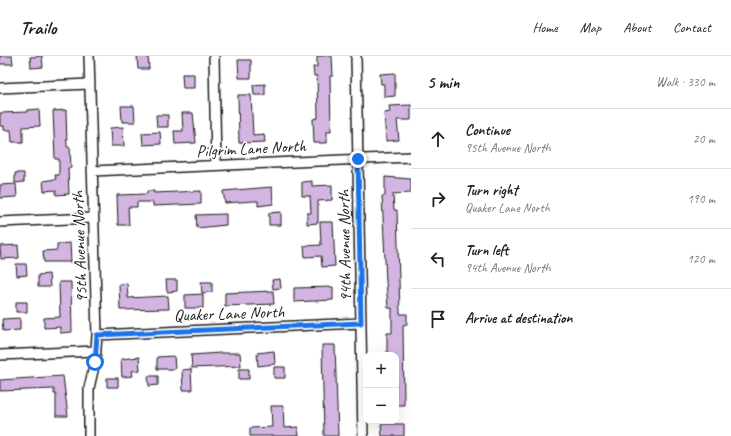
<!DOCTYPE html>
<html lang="en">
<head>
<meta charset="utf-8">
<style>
  body { margin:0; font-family:Caveat,sans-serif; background:#f6f6f6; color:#222 }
  .controls { position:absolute; right:12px; bottom:12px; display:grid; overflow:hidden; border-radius:8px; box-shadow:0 4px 16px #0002 }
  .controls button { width:36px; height:36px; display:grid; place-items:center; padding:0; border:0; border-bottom:1px solid #e0e0e0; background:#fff; color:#222; font:20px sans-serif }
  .stop { position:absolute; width:12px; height:12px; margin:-9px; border:3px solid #1a73e8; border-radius:50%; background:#fff }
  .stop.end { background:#1a73e8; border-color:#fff; box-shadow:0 1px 4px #0008 }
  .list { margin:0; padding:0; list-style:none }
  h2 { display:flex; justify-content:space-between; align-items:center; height:52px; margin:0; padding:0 16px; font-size:17px }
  h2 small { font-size:13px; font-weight:400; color:#767676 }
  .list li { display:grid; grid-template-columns:26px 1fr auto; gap:12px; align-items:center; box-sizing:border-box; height:60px; padding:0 16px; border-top:1px solid #e0e0e0 }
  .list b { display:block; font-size:15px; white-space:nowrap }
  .list p { margin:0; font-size:13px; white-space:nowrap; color:#767676 }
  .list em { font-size:13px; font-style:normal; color:#767676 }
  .icon { flex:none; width:22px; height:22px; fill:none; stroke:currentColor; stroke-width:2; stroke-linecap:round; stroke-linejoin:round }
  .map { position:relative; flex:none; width:411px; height:380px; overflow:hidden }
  header { display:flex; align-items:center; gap:24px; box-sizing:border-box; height:56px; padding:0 20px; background:#fff; border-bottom:1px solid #e0e0e0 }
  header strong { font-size:19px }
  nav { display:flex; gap:22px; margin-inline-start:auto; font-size:14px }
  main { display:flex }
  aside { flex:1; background:#fff }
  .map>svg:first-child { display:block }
  .building { fill:#d3b5e1; stroke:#1c1c1c }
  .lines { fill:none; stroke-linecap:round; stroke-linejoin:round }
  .street-casing { stroke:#1c1c1c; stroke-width:12 }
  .street { stroke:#fff; stroke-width:9 }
  .route { stroke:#1a73e8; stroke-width:5 }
  .labels { text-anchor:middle; stroke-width:3; stroke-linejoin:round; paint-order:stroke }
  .street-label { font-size:17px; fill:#1c1c1c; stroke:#fff }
</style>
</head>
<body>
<header>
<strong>Trailo</strong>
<nav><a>Home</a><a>Map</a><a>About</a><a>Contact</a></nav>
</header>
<main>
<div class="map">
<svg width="411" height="380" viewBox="0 0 411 380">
  <rect width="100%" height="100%" fill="#fff"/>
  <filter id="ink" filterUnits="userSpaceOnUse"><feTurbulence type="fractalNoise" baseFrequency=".025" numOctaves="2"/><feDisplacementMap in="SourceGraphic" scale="8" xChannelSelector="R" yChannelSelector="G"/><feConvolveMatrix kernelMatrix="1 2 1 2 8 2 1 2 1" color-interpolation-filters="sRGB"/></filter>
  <g filter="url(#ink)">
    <path class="building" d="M0,0H12L13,8H0Z
      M42,0L43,11L31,12L30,1Z
      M137,0H148L149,13H138Z
      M317,0H332L333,20H330L331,75H327V87H314L313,63L318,62L317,20H314L313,11H317Z
      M238,4H251V22H239Z
      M395,17V40L384,41V28H381L380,18Z
      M182,18H194V32H183Z
      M265,28V39H254L253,29Z
      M238,39H251L253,79L264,78L265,86L239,87Z
      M411,49V64H397L399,84L386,85L384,57L390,56L389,50Z
      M121,50H134L135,66H122Z
      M39,53L40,70L23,71V86H12L11,74H4V70H0V57L27,56V54Z
      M66,54L67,91H70L71,112H68L69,138L56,139V134L44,135L43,125L56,123L55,119H59V103H55L53,55Z
      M182,57H193L196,87L175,88L174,75H183Z
      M156,59H168V71H157Z
      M123,71L124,90H111L110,72Z
      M160,76L161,88L143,89L142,77Z
      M15,117H24V126L15,127Z
      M385,121L411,123V137L393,138L394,154H397L400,258H407V268L403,269L404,349H396V299H387V277H392V252H388L386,225L382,140H385Z
      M312,125V130L332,129V144L318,145V167L307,168V157H311L310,140H302V126Z
      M16,128L17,141L0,142V129Z
      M272,131L273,148L258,150V145H254L225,147L223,135Z
      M147,135H154V137L201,135V148L153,150V146H137V151H128L129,169H118L117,139L147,138Z
      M281,156V169H269V157Z
      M226,158V169L197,172L196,159Z
      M320,166H333L335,210L322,211L321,200L305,201L304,190L321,189Z
      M70,187L71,206H44L43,195L57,194V188Z
      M18,189L19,202L1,203L0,190Z
      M16,208H26L27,219L17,220Z
      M49,218L50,231H38V219Z
      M280,223L281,232L273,233L272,224Z
      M166,224H177V235L167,236Z
      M59,226H71L72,276L60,277V271L44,272V262L60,261Z
      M201,226H212V236L202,237Z
      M127,227L128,242L168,240L169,253L120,254L119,228Z
      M333,231V244L294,246V232Z
      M273,235L274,248L225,250V237Z
      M203,238V252H185V239Z
      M16,246H27V256H16Z
      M20,262V274L3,275L2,263Z
      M322,289H335L338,380H324Z
      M274,295L275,308L258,310L257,297Z
      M221,297H240L241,310L192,312L191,299Z
      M174,300L175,313H157V301Z
      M139,301L140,314L132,315L133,320L122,321L121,303Z
      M274,311H285V322H274Z
      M191,313L192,334H183L182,314Z
      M239,313H249V323H239Z
      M63,320L68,360H56V338H54V333L0,335V324Z
      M148,320H158V329L149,330Z
      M107,322H118V331H107Z
      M271,350H283L284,372L298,371L299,380H250V372L272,371Z
      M381,368H404V380H382Z"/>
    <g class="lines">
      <defs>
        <path id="street" d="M89,0L97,279L95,306L89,332V380
          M214,0L216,109
          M356,0L363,380
          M0,32L89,28
          M92,115L411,101
          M0,166L93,162
          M97,279L361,267
          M0,299L96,295"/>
      </defs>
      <use href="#street" class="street-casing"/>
      <use href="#street" class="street"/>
    </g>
  </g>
  <g class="lines" filter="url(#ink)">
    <path class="route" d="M95,306L97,279L361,267L358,103"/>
  </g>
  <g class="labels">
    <g class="street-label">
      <text transform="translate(251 92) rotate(-3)" y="6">Pilgrim Lane North</text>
      <text transform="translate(344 190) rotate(-91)" y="6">94th Avenue North</text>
      <text transform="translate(79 191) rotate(-92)" y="6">95th Avenue North</text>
      <text transform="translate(229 257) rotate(-2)" y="6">Quaker Lane North</text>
    </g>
  </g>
</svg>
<div class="controls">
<button>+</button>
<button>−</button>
</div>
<div class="stop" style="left:95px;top:306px"></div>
<div class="stop end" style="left:358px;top:103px"></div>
</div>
<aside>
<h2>5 min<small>Walk · 330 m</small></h2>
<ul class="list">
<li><svg class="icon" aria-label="ahead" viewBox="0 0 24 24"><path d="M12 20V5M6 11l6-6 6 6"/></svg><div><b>Continue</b><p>95th Avenue North</p></div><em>20 m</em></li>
<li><svg class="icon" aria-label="right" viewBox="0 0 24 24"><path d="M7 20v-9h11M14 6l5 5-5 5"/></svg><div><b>Turn right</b><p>Quaker Lane North</p></div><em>190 m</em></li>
<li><svg class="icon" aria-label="left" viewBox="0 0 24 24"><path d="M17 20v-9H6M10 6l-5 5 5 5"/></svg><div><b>Turn left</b><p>94th Avenue North</p></div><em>120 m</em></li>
<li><svg class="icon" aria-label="arrive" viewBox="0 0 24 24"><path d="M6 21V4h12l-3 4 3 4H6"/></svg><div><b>Arrive at destination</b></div></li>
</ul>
</aside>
</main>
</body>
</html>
